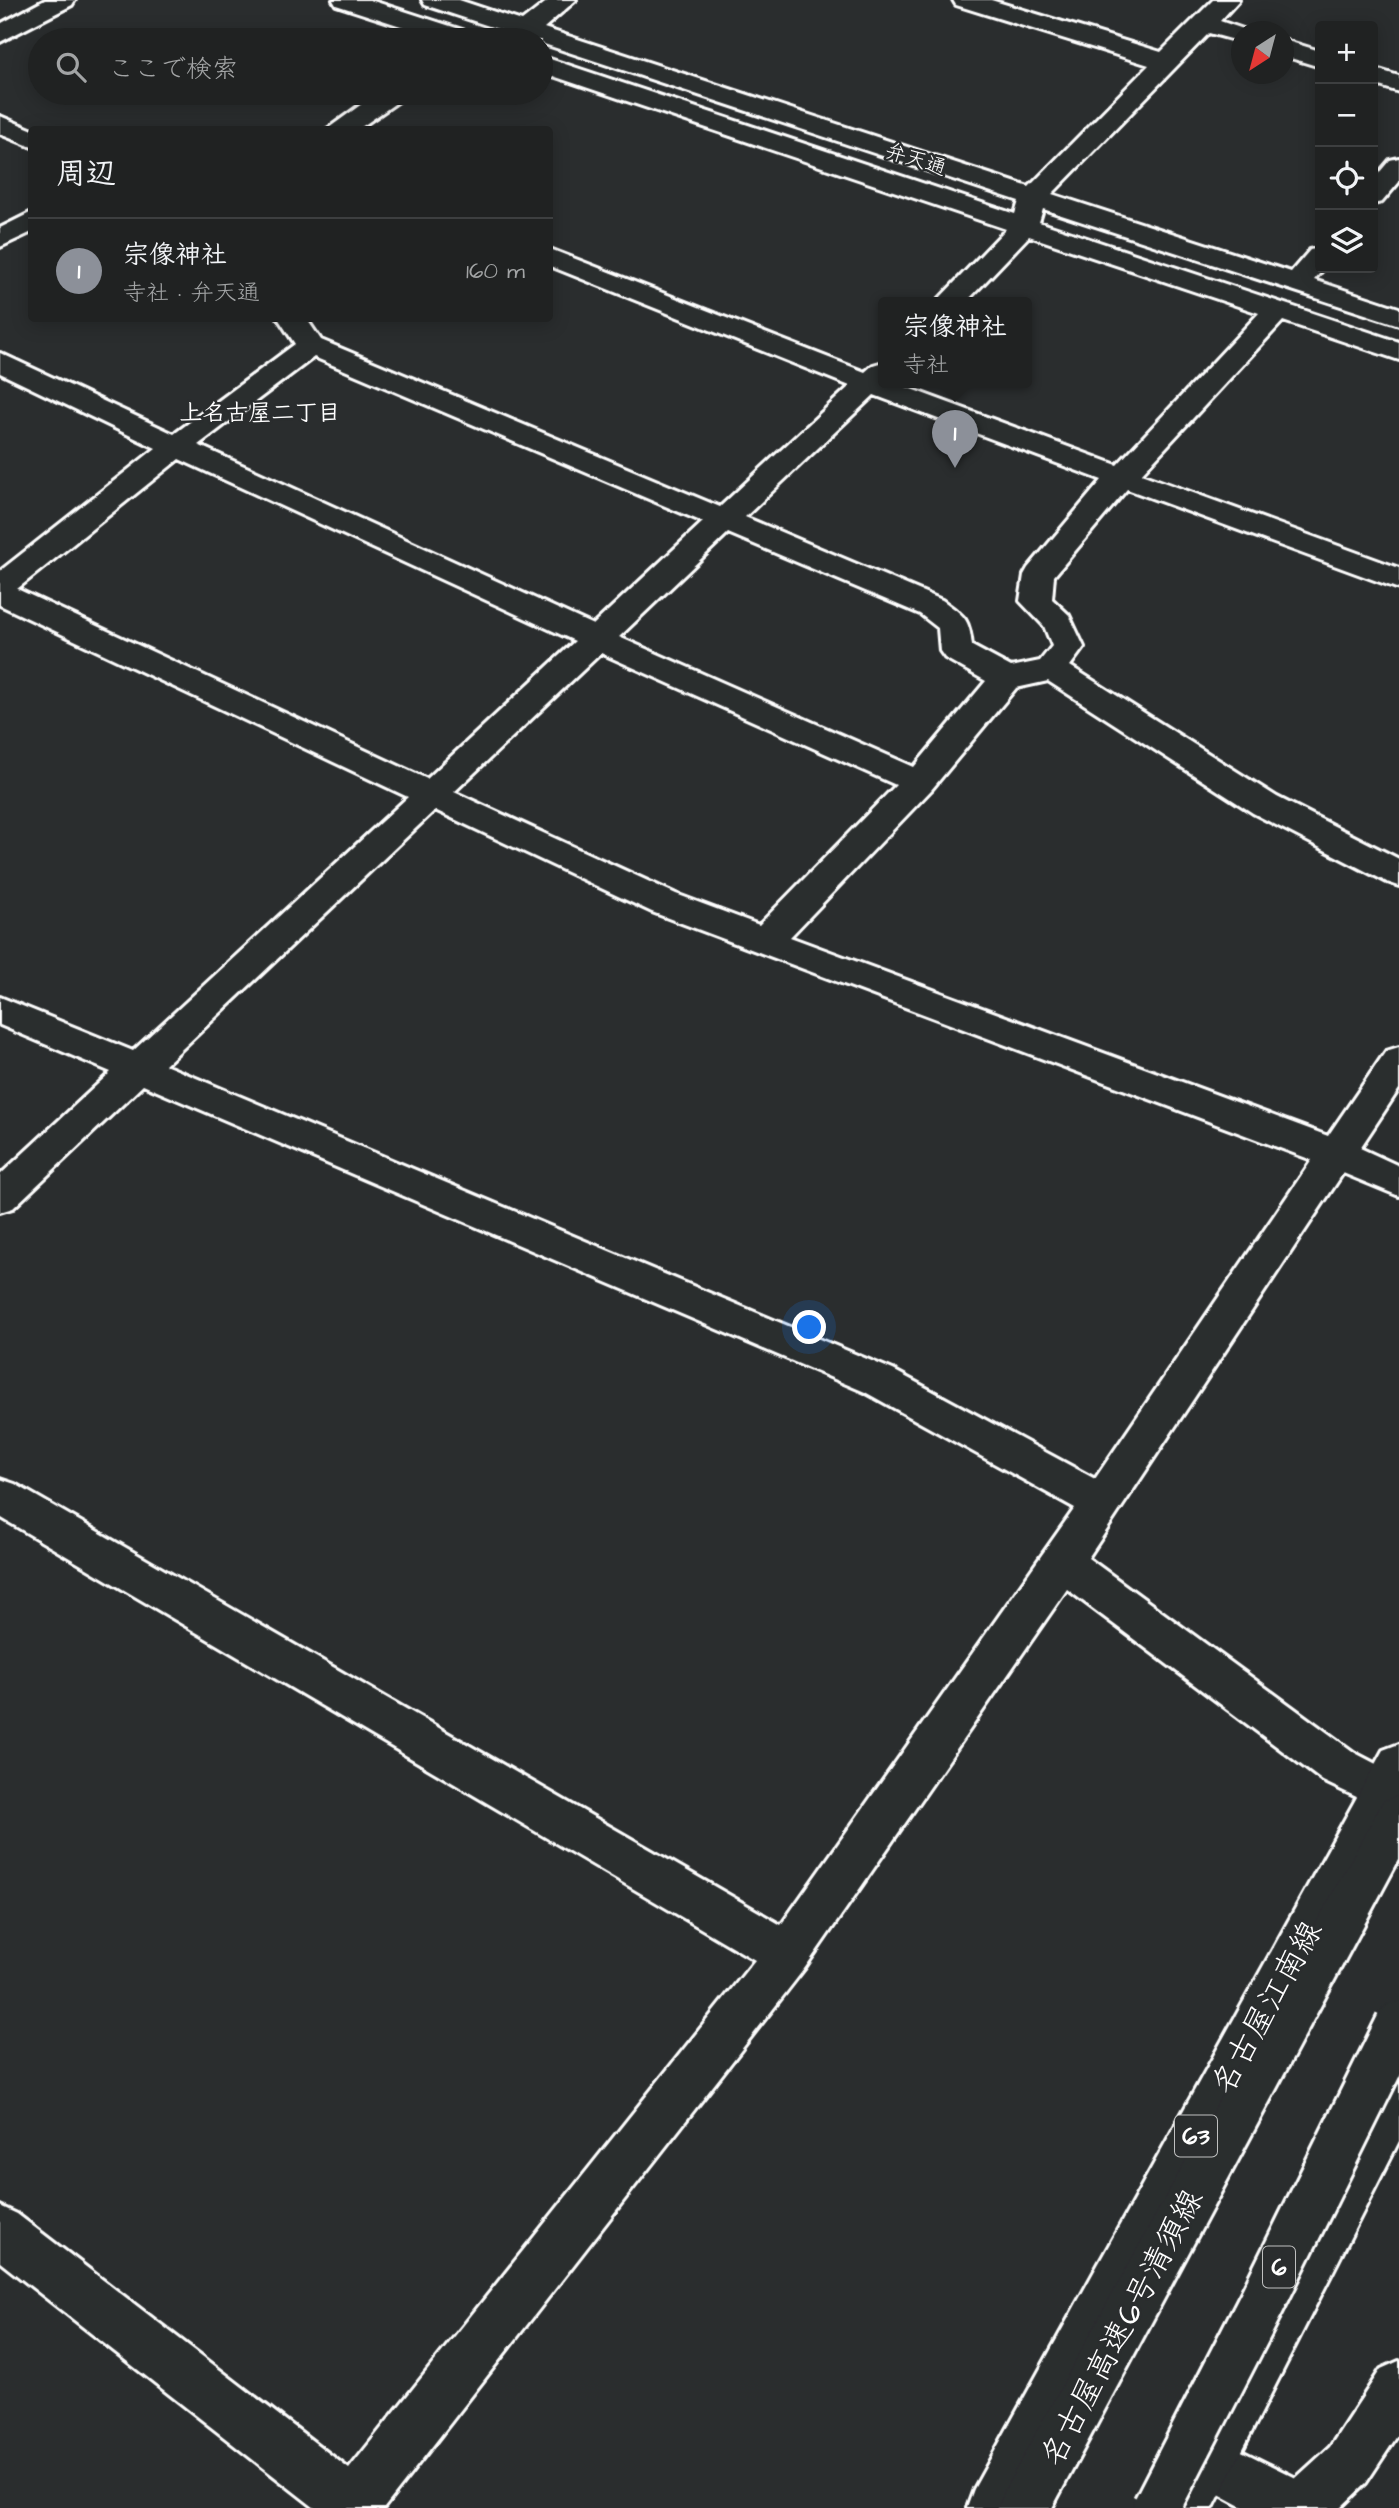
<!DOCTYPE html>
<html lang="ja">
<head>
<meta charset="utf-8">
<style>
  body { margin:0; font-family:"Architects Daughter","Klee One",sans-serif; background:#282a2a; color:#f1f3f6 }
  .controls { position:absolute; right:21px; top:21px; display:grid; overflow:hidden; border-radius:7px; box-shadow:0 4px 18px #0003 }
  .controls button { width:63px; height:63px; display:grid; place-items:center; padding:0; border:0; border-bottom:2px solid #3d3f40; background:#202222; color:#f1f3f6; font:35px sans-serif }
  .compass { position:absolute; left:1231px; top:21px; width:63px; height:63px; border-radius:50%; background:#202222; box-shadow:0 4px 18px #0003; rotate:216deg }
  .you { position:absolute; left:810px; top:1328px; width:24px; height:24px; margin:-18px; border:5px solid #fff; border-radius:50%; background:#1a73e8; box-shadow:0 0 0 10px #1a73e833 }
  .badge { display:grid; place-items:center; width:46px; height:46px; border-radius:50%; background:#8c9099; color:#fff; font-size:23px; font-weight:700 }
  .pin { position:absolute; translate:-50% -58px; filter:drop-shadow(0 2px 4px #0008) }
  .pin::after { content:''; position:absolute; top:37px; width:24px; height:21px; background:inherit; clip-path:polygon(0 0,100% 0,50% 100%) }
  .popup { position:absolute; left:878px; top:297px; width:154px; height:91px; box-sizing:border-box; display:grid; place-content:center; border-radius:7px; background:#202222; filter:drop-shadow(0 2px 5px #0005); font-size:23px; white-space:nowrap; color:#a2a4a5 }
  .popup b { font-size:26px; color:#f1f3f6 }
  .popup::after { content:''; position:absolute; left:50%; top:100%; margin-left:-14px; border:14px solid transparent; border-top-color:#202222 }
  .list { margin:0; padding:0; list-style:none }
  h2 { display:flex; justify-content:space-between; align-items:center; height:91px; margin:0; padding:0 28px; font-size:30px }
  h2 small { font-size:23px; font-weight:400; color:#a2a4a5 }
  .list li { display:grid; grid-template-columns:46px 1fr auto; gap:21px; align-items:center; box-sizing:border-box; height:105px; padding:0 28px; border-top:2px solid #3d3f40 }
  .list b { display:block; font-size:26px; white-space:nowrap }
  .list p { margin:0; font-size:23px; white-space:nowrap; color:#a2a4a5 }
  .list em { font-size:23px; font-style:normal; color:#a2a4a5 }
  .icon { flex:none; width:38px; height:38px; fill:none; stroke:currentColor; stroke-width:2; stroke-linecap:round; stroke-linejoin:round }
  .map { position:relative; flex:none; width:1399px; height:2508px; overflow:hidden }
  .search { position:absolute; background:#202222; box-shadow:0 4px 18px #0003; left:28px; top:28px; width:525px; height:77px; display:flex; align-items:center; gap:18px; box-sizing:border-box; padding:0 24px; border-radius:38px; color:#a2a4a5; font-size:26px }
  .panel { position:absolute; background:#202222; box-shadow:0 4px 18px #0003; left:28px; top:126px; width:525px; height:196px; border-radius:7px }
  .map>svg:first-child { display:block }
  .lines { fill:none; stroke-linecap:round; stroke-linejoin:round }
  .minor-casing { stroke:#fff; stroke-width:6 }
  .major-casing { stroke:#fff; stroke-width:6 }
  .highway-casing { stroke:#fff; stroke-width:6 }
  .minor { fill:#2a2d2e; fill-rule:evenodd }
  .major { fill:#2a2d2e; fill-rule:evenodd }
  .highway { fill:#2a2d2e; fill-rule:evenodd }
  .highway-bridge-casing { stroke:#fff; stroke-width:52; stroke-linecap:butt }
  .highway-bridge { stroke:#2a2d2e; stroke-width:46 }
  .labels { text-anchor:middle; stroke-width:5; stroke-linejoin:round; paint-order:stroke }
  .far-street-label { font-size:21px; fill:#fff; stroke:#2a2d2e }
  .far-neighbourhood-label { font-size:23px; font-weight:bold; fill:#fff; stroke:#2a2d2e }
  .shield { fill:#2a2d2e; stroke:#bfc0c0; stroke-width:2 }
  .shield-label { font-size:24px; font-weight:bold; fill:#fff }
  .near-street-label { font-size:32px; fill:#fff; stroke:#2a2d2e }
</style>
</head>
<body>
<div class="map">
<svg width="1399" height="2508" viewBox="0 0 1399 2508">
  <rect width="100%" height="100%" fill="#2a2d2e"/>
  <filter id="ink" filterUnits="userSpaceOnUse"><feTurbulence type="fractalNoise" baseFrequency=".0143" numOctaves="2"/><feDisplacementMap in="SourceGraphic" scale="14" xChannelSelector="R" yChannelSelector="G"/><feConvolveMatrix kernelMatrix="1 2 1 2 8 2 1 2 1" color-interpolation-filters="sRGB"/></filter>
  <g filter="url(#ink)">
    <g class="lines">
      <defs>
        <path id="minor" d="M45,0H75L72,5L0,42V24Z
          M333,0H370L478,35L482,40H444L336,5Z
          M422,0H459L522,21L549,0H576L544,28L1029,187L1149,65L956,5L953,0H991L1161,52L1213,0H1239L1220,21L1252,32H1242V42L1209,33L1052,194L1291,272L1310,250L1320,248V268H1324L1314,280L1399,308V325L1043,209L1039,222L1399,342V360L1283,321L1141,474L1399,568V589L1127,489L1054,576L1052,599L1069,615L1084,647L1070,666L1277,797L1399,859V886L1387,882L1253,813L1048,681L1016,688L931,790L790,937L1328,1136L1386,1051L1399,1047V1089L1360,1148L1399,1166V1196L1343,1173L1088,1558L1355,1753L1399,1776V1804L1384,1810L1323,1781L1067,1589L804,1969L384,2508H315L0,2262V2206L17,2214L349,2469L755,1960L0,1517V1479L15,1484L781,1925L1075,1508L865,1392L143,1085L13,1208L0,1212V1175L111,1072L0,1025V997L133,1051L408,797L0,605V571L156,448L0,373V353L174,434L295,344L278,318H306L321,340L720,507L850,386L550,266V249L865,372L873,365L883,362V382H892L1117,465L1259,313L1029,236L966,302H936L1006,229L541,72V56L1015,214L1019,201L541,43V40H532L425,5ZM314,357L703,522L593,625L198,445ZM874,395L1102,480L1028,568L1024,575L1020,601L1044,626L1052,646L1040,661L1011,667L972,646C969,617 964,616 942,600L745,517ZM179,459L575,641L427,779L17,589ZM728,533L920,614L938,628L940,651L945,658L986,681L914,767L619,637ZM601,653L896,785L759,925L676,894L454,792ZM435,810L652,912L1312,1160L1095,1479L893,1370L165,1065Z
          M1284,40L1320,51V67L1284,56Z
          M1373,68L1399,76V92L1373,84Z
          M377,93H407L403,98L357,130H326Z
          M0,116L33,130L32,147L0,134Z
          M1399,158V182L1382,202L1373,204V180L1390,160Z
          M32,212V232L0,247V228Z
          M1399,2361V2433L1366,2483L1340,2508H1245L1191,2479L1183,2461L1191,2443L1209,2435L1296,2478L1330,2447L1381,2369Z"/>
        <path id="major" d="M1399,1744V1807L1021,2508H967L974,2489L1383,1750Z
          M1399,2068V2141L1213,2508H1159L1382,2075Z"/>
        <path id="highway" d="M1399,1795V1859L1052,2508H998L1005,2489L1383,1801Z"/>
      </defs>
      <use href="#minor" class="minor-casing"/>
      <use href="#major" class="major-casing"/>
      <use href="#highway" class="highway-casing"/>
      <use href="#minor" class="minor"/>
      <use href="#major" class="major"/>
      <use href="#highway" class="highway"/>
      <defs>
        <path id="highway-bridge" d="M1156,2508L1262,2302L1399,2025"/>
      </defs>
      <use href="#highway-bridge" class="highway-bridge-casing"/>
      <use href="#highway-bridge" class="highway-bridge"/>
    </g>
  </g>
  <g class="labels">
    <g class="far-street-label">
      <text transform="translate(916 159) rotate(18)" y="7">弁天通</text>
    </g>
    <g class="far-neighbourhood-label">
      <text x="260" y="420">上名古屋二丁目</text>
    </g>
    <g class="shield">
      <rect x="1175" y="2115.5" width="42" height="41" rx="5"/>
      <rect x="1263" y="2246.5" width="32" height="41" rx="5"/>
    </g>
    <g class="shield-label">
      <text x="1196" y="2144">63</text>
      <text x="1279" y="2275">6</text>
    </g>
    <g class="near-street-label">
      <text transform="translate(1266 2007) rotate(-61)" y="11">名古屋江南線</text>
      <text transform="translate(1121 2327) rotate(-62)" y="11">名古屋高速6号清須線</text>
    </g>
  </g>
</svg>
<div class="controls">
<button>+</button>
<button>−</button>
<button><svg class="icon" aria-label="locate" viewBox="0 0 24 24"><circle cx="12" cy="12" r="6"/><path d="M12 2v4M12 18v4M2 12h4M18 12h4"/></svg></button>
<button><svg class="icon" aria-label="layers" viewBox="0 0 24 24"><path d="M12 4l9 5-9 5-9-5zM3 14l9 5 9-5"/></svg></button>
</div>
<svg class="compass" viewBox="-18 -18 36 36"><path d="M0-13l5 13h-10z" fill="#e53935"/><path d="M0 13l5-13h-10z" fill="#a2a4a5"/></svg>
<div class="you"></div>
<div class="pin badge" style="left:955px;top:468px">1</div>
<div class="popup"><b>宗像神社</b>寺社</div>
<div class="search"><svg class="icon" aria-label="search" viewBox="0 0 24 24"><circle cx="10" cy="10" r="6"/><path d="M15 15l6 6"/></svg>ここで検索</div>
<section class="panel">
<h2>周辺<small></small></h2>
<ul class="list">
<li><span class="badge">1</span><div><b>宗像神社</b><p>寺社 · 弁天通</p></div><em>160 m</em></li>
</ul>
</section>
</div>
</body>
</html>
